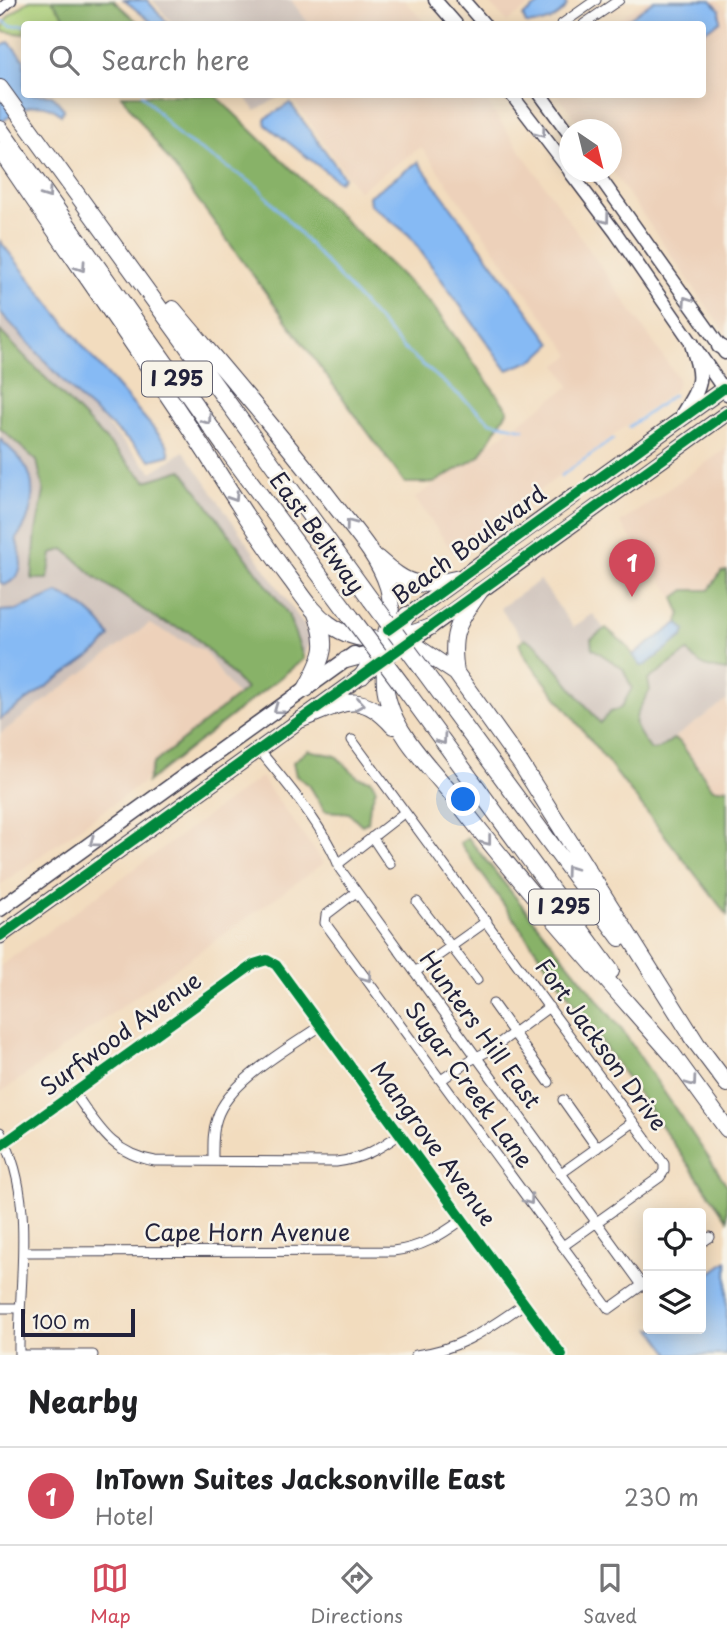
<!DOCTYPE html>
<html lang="en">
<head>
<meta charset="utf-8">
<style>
  body { margin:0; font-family:"Playpen Sans",sans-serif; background:#f2f2f2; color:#202124 }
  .controls { position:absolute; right:21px; bottom:21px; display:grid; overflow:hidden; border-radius:7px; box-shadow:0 4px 18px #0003 }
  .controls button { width:63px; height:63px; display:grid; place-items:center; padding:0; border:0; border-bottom:2px solid #e0e0e0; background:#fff; color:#202124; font:35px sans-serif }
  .compass { position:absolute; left:559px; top:119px; width:63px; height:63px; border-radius:50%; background:#fff; box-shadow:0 4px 18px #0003; rotate:145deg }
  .scale { position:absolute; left:21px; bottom:18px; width:114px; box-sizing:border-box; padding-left:7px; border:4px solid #22223b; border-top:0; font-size:19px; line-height:24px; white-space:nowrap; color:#22223b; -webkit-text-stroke:5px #f7f3e8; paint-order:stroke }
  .you { position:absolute; left:464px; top:800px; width:24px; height:24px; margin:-18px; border:5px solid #fff; border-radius:50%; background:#1a73e8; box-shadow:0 0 0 10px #1a73e833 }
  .badge { display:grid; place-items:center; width:46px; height:46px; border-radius:50%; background:#d1495b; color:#fff; font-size:23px; font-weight:700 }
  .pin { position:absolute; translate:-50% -58px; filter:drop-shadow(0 2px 4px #0008) }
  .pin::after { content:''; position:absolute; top:37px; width:24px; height:21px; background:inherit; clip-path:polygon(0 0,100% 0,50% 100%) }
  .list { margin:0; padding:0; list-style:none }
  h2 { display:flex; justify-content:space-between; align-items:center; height:91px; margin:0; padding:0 28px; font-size:30px }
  h2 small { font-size:23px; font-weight:400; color:#757577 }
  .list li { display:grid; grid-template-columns:46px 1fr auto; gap:21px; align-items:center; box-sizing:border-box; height:98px; padding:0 28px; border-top:2px solid #e0e0e0 }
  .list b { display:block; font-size:26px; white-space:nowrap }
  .list p { margin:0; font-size:23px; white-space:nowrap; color:#757577 }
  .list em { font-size:23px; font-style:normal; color:#757577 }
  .icon { flex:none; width:38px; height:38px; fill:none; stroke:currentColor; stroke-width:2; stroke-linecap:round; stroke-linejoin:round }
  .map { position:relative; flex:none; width:727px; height:1355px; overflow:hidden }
  .search { position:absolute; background:#fff; box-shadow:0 4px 18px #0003; left:21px; right:21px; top:21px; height:77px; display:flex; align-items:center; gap:18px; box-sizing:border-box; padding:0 24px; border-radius:7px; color:#757577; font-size:26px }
  .sheet { height:189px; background:#fff }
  nav { display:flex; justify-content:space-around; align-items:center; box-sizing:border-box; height:98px; border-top:2px solid #e0e0e0; background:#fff; font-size:19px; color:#757577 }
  nav a { display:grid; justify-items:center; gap:4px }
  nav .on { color:#d1495b }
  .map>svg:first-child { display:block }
  .built { fill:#edd1ba }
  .industrial { fill:#cec1ba }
  .green { fill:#abcf78; stroke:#66785a; stroke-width:2 }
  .forest { fill:#88b268; stroke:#556a52; stroke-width:2 }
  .water { fill:#86baf4; stroke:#546e98; stroke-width:2 }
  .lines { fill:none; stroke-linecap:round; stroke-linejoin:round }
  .stream { stroke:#86baf4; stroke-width:2.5 }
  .minor-casing { stroke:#413e4f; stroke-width:11 }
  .tertiary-casing { stroke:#413e4f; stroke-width:13 }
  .secondary-casing { stroke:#413e4f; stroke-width:15 }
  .trunk-casing { stroke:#413e4f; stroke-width:17 }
  .motorway-casing { stroke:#413e4f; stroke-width:18 }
  .minor { stroke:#fff; stroke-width:9 }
  .tertiary { stroke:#fff; stroke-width:10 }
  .secondary { stroke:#fff; stroke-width:12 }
  .trunk { stroke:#fff; stroke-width:14 }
  .motorway { stroke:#fff; stroke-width:16 }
  .motorway-bridge-casing { stroke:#413e4f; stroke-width:18; stroke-linecap:butt }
  .motorway-bridge { stroke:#fff; stroke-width:16 }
  .cycleway-casing { stroke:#f7f3e8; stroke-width:15 }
  .cycleway { stroke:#00873e; stroke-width:10 }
  .oneway { stroke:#9c9ca7 }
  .labels { text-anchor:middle; stroke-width:5; stroke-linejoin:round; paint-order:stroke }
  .shield { fill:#f7f3e8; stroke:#62616f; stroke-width:2 }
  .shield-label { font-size:21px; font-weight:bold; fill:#22223b }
  .street-label { font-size:23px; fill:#22223b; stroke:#f7f3e8 }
</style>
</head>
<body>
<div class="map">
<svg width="727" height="1355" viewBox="0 0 727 1355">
  <rect width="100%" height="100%" fill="#f7f3e8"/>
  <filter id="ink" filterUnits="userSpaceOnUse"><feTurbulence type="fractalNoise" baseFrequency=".0143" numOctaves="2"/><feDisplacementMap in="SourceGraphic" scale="14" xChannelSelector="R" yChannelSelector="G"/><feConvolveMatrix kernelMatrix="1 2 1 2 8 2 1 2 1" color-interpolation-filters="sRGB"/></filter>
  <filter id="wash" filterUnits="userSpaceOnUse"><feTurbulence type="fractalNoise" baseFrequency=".00686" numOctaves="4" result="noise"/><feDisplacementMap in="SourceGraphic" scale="28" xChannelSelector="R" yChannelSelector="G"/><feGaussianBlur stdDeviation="1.57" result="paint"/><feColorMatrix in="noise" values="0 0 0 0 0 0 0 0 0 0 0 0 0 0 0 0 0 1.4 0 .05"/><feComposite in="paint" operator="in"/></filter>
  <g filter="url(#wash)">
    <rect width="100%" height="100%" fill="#f2dcbe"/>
    <path class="built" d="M291,0H404L427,24H309Z
      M486,0H538L507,22Z
      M646,0H718L727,10V335L612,171V130L583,129L558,95L702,94V24H612Z
      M290,95H482L678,378L676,389L454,554L415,498L570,386L557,365L571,355L421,147L358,191Z
      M727,448V612L699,632L620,523Z
      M149,624L204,651L243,705L164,760L141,784L0,885V734Z
      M727,700V839L629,770Z
      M261,777L324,863L0,1093V966Z"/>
    <path class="industrial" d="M152,0H291L309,24H173Z
      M244,95H282L256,111Z
      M0,314L152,472L184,451L312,637L302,660L243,704L204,651L149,624L0,734Z
      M540,580L573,627L593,614L639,675L727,612V700L629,770L541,664L500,608Z"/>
    <path class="green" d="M30,0H52L70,24H24V34L1,31L8,17Z"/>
    <path class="forest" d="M52,0H113L140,24H70Z
      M121,95H215L432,305L508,410L480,456L434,483H405Z
      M0,331L146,481L182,470L288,614L304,659L147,782L153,764L246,689L190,632L160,621L95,577L64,549L52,554L48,579H32L36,531L44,492L37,461L0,428Z
      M727,571V671C707,668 700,667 688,651L648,680L650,690C632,722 629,720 651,750L659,749L673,739L679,741L713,789H723L727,787V915L524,655L519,643L525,638L538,646L600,723L610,712L621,708L632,688L623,669L592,648L591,639L606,628L626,645L641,666L683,636L685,631L678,623L680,612L674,598L685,590H709L721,572Z
      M308,750L336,756L358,777L371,780L376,789L370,805L368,822L362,825L349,813L325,811L309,785L296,776L293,762Z
      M468,838L622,1030L727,1185V1219L460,843Z"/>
    <path class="water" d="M124,0H147L168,24H154Z
      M545,0H563L567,5C559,20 541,25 526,24L523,16Z
      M654,0H711L720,10V21L703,32L702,24H621Z
      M9,42L24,60V94L52,95L64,109L61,115C41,96 21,108 0,123V47Z
      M290,103L344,177L339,182L266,125L265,119Z
      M418,162L552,344L536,359L507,370L409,235L370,204L369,196Z
      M0,241L92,357L167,444L170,455L151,460L82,401L0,312Z
      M0,439C8,447 18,455 24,464C39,484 32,521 16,538C21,559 28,574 5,585L0,582Z
      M58,593C77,601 101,618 110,637L99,650L0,719V611L17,610Z
      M678,623L685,630L683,636L646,665L641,666L633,655Z
      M727,1261V1355H671L652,1329H701V1280Z"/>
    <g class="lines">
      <path class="stream" d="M0,19L11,26L24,25
        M26,24L75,21L78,24
        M142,94L180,137L257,186L403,348L491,422L524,429
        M629,427L673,395
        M561,476L613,439"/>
    </g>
  </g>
  <g filter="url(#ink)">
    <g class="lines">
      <defs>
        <path id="minor" d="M562,24L596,0
          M584,24L619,0
          M352,740L664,1164V1171L660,1177L563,1246
          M259,750C285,781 327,831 340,869L642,1285
          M372,837L390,864
          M338,864L405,812
          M356,892L326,915L325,923L609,1309L648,1281
          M417,902L477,980
          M415,972L487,921
          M493,1004L549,1082
          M441,1080L469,1061L490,1050L549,1007
          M75,1094C98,1126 112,1154 155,1161L336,1162C362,1159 379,1149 400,1134
          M563,1100L597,1148
          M0,1132C37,1199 18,1282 19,1355
          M0,1146L254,964L267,960L276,965L562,1355
          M213,1161C213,1147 212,1132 217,1118C229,1081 289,1048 321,1026
          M560,1174L633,1122
          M701,1243L710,1237
          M24,1252L393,1251C420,1248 440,1236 462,1220
          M0,1308H19
          M19,1355H93
          M416,1355C462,1349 487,1329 524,1304"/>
        <path id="tertiary" d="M0,10L11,0"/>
        <path id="secondary" d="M435,0L456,24
          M463,0L484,24
          M511,94L570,171
          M540,94L570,135
          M570,172L616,233L727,394
          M596,172L725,353"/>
        <path id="trunk" d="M719,346L727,350
          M683,414C703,382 703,380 692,344
          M591,484L727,386
          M399,622L575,495
          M422,633L727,413
          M0,909L354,654
          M0,936L371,669"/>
        <path id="motorway" d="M0,88L371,600
          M0,129L227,450L351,617
          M0,150C68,251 139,350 206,453C233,496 260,539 291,580C303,596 313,613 329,624C361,647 396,641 430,627
          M173,309C227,373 282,436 333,503C353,529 378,555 388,587C398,621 380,649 362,676
          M377,558C410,587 417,588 460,578
          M407,615C392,642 378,668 388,700C398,737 430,767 453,796C523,887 600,972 676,1059
          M346,660L406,644L417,647L456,673L521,764L697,1044
          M423,670L620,938
          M456,673C450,632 457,625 480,591
          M402,685L611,971
          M306,689C322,658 330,648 316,614
          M302,719C343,703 360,689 393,726
          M691,1036L727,1084
          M670,1051L727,1129"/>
      </defs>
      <use href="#minor" class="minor-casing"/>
      <use href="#tertiary" class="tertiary-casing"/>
      <use href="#secondary" class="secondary-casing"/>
      <use href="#trunk" class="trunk-casing"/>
      <use href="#motorway" class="motorway-casing"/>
      <use href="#minor" class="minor"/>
      <use href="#tertiary" class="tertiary"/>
      <use href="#secondary" class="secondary"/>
      <use href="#trunk" class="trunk"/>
      <use href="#motorway" class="motorway"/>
      <defs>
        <path id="motorway-bridge" d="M371,600L423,670
          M351,617L402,685"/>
      </defs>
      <use href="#motorway-bridge" class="motorway-bridge-casing"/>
      <use href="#motorway-bridge" class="motorway-bridge"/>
      <defs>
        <path id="cycleway" d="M388,630L723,389
          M0,936L727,413
          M0,1146L254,964L267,960L276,965L562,1355"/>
      </defs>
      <use href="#cycleway" class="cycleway-casing"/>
      <use href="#cycleway" class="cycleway"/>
    </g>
    <defs><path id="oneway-chevron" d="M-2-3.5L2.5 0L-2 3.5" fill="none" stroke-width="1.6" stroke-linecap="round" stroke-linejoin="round" transform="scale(1.75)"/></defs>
    <g class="oneway">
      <use href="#oneway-chevron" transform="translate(541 133) rotate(53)"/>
      <use href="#oneway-chevron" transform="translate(47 194) rotate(55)"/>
      <use href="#oneway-chevron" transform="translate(605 219) rotate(53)"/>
      <use href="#oneway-chevron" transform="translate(81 267) rotate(56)"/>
      <use href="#oneway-chevron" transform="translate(687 301) rotate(-124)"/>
      <use href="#oneway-chevron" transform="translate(207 420) rotate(55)"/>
      <use href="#oneway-chevron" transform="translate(234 497) rotate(57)"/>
      <use href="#oneway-chevron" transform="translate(350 524) rotate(-127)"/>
      <use href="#oneway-chevron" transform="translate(360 704) rotate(10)"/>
      <use href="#oneway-chevron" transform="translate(278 709) rotate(144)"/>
      <use href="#oneway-chevron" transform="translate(442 740) rotate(54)"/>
      <use href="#oneway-chevron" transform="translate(487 841) rotate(52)"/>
      <use href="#oneway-chevron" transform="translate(94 842) rotate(144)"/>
      <use href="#oneway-chevron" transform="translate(570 870) rotate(-126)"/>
      <use href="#oneway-chevron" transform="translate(367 977) rotate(54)"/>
      <use href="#oneway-chevron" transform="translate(692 1082) rotate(54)"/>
      <use href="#oneway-chevron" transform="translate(529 1200) rotate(54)"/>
    </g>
  </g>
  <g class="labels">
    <g class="shield">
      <rect x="142" y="361.5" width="70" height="35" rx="5"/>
      <rect x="529" y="889.5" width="70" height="35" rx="5"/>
    </g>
    <g class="shield-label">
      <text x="177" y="386">I 295</text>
      <text x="564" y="914">I 295</text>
    </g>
    <g class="street-label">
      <text transform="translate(317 533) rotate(54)" y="8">East Beltway</text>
      <text transform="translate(469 545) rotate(-36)" y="8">Beach Boulevard</text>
      <text transform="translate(480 1030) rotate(54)" y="8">Hunters Hill East</text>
      <text transform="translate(121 1034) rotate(-36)" y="8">Surfwood Avenue</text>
      <text transform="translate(601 1045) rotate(54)" y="8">Fort Jackson Drive</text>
      <text transform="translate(469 1085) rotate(54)" y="8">Sugar Creek Lane</text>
      <text transform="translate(433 1144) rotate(54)" y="8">Mangrove Avenue</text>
      <text x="247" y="1241">Cape Horn Avenue</text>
    </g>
  </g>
</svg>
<div class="controls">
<button><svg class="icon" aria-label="locate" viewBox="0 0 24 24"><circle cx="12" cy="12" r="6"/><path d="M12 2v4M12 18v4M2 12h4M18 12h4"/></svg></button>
<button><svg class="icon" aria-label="layers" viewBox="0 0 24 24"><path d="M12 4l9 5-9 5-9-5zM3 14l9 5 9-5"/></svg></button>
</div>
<svg class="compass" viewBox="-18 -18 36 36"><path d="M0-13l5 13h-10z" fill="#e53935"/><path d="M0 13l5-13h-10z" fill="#757577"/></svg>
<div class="scale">100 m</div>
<div class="you"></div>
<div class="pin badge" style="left:632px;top:597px">1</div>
<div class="search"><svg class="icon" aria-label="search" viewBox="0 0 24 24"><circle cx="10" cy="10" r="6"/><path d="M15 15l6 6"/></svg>Search here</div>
</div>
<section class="sheet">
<h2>Nearby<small></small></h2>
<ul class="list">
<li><span class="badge">1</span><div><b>InTown Suites Jacksonville East</b><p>Hotel</p></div><em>230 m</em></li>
</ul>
</section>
<nav>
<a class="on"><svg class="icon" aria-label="map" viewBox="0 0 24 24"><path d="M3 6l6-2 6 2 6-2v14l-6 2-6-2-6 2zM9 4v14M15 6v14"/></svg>Map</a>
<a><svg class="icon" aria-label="directions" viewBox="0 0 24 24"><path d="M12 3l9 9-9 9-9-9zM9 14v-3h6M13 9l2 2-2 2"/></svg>Directions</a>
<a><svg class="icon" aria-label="saved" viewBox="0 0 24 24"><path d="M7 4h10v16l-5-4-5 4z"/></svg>Saved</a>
</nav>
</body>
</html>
